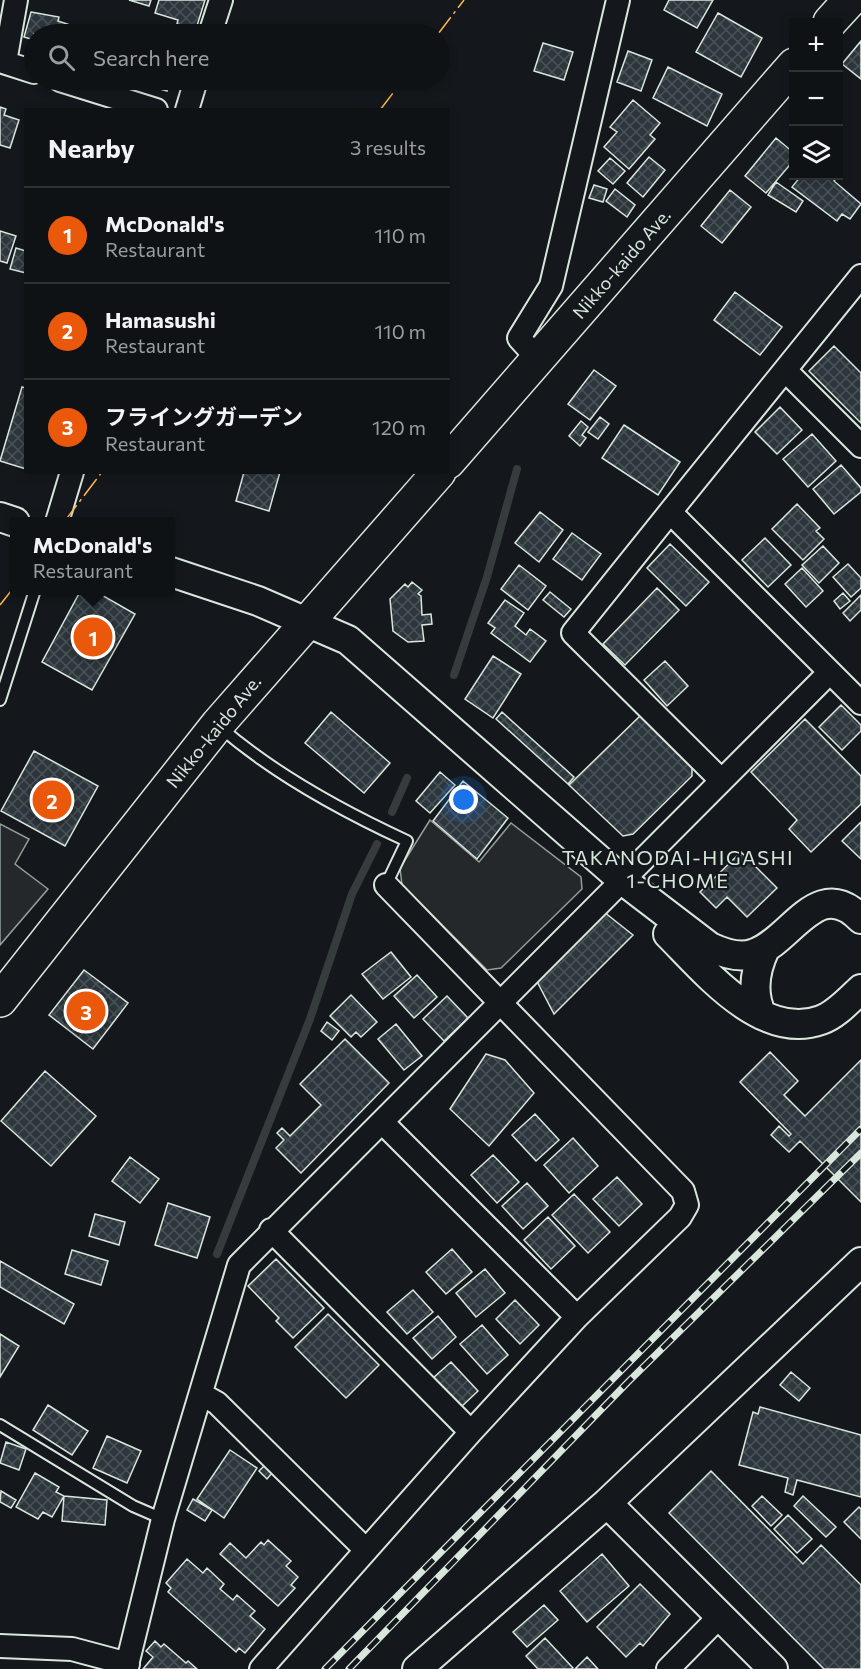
<!DOCTYPE html>
<html lang="en">
<head>
<meta charset="utf-8">
<style>
  body { margin:0; font-family:Commissioner,"Noto Sans JP",sans-serif; background:#181b1e; color:#f1f3f6 }
  .controls { position:absolute; right:18px; top:18px; display:grid; overflow:hidden; border-radius:0px; box-shadow:0 3px 9px #0003 }
  .controls button { width:54px; height:54px; display:grid; place-items:center; padding:0; border:0; border-bottom:2px solid #2f3234; background:#0f1215; color:#f1f3f6; font:30px sans-serif }
  .you { position:absolute; left:464px; top:800px; width:21px; height:21px; margin:-15px; border:4px solid #fff; border-radius:50%; background:#1a73e8; box-shadow:0 0 0 9px #1a73e833 }
  .badge { display:grid; place-items:center; width:39px; height:39px; border-radius:50%; background:#ea580c; color:#fff; font-size:20px; font-weight:700 }
  .pin { position:absolute; translate:-50% -50%; border:3px solid #fff; box-shadow:0 2px 6px #0006 }
  .popup { position:absolute; left:10px; top:517px; width:165px; height:78px; box-sizing:border-box; display:grid; place-content:center; border-radius:0px; background:#0f1215; filter:drop-shadow(0 2px 4px #0005); font-size:20px; white-space:nowrap; color:#9b9ea0 }
  .popup b { font-size:22px; color:#f1f3f6 }
  .popup::after { content:''; position:absolute; left:50%; top:100%; margin-left:-12px; border:12px solid transparent; border-top-color:#0f1215 }
  .list { margin:0; padding:0; list-style:none }
  h2 { display:flex; justify-content:space-between; align-items:center; height:78px; margin:0; padding:0 24px; font-size:26px }
  h2 small { font-size:20px; font-weight:400; color:#9b9ea0 }
  .list li { display:grid; grid-template-columns:39px 1fr auto; gap:18px; align-items:center; box-sizing:border-box; height:96px; padding:0 24px; border-top:2px solid #2f3234 }
  .list b { display:block; font-size:22px; white-space:nowrap }
  .list p { margin:0; font-size:20px; white-space:nowrap; color:#9b9ea0 }
  .list em { font-size:20px; font-style:normal; color:#9b9ea0 }
  .icon { flex:none; width:33px; height:33px; fill:none; stroke:currentColor; stroke-width:2; stroke-linecap:round; stroke-linejoin:round }
  .map { position:relative; flex:none; width:861px; height:1669px; overflow:hidden }
  .search { position:absolute; background:#0f1215; box-shadow:0 3px 9px #0003; left:24px; top:24px; width:426px; height:66px; display:flex; align-items:center; gap:15px; box-sizing:border-box; padding:0 21px; border-radius:33px; color:#9b9ea0; font-size:22px }
  .panel { position:absolute; background:#0f1215; box-shadow:0 3px 9px #0003; left:24px; top:108px; width:426px; height:366px; border-radius:0px }
  .map>svg:first-child { display:block }
  .parking { fill:#24282b; stroke:#939e99; stroke-width:1.5 }
  .lines { fill:none; stroke-linecap:round; stroke-linejoin:round }
  .stream { stroke:#363b3e; stroke-width:8 }
  .building { fill:url(#building-cross-hatch); stroke:#d8e6dc; stroke-width:1.5 }
  .service-casing { stroke:#d8e6dc; stroke-width:14 }
  .minor-casing { stroke:#d8e6dc; stroke-width:26 }
  .tertiary-casing { stroke:#d8e6dc; stroke-width:32 }
  .trunk-casing { stroke:#d8e6dc; stroke-width:36 }
  .service { stroke:#14181c; stroke-width:10 }
  .minor { stroke:#14181c; stroke-width:22 }
  .tertiary { stroke:#14181c; stroke-width:28 }
  .trunk { stroke:#14181c; stroke-width:33 }
  .rail-casing { stroke:#d8e6dc; stroke-width:7 }
  .rail { stroke:#14181c; stroke-width:4.5; stroke-dasharray:14; stroke-linecap:butt }
  .power { stroke:#ffb74d; stroke-width:1.5; stroke-dasharray:21 4.5 3 4.5; stroke-linecap:butt }
  .labels { text-anchor:middle; stroke-width:4.5; stroke-linejoin:round; paint-order:stroke }
  .street-label { font-size:18px; fill:#d8e6dc; stroke:#14181c }
  .neighbourhood-label { font-size:20px; letter-spacing:1.5px; fill:#d8e6dc; stroke:#14181c }
</style>
</head>
<body>
<div class="map">
<svg width="861" height="1669" viewBox="0 0 861 1669">
  <defs>
    <pattern id="building-cross-hatch" width="8" height="8" patternUnits="userSpaceOnUse" patternTransform="scale(1.5)"><rect width="8" height="8" fill="#2c363c"/><path d="M0 0l8 8M0 8l8-8" fill="none" stroke="#4a5358"/></pattern>
  </defs>
  <rect width="100%" height="100%" fill="#14181c"/>
  <path class="parking" d="M430,820L479,862L511,823L581,877L582,889L501,968L487,970L402,885L400,868Z
    M0,824L29,839L15,864L48,889L0,945Z"/>
  <g class="lines">
    <path class="stream" d="M454,675L487,577L517,469
      M392,812L407,778
      M217,1254L310,1019L352,894L377,844"/>
  </g>
  <path class="building" d="M129,0H151L149,6Z
    M159,0H205L196,29L177,24L178,20L155,13Z
    M669,0H713L697,28L664,10Z
    M31,12L59,17L58,21L70,25L67,34H34V40L24,37Z
    M718,13L762,38L741,77L696,52Z
    M90,27L113,34H88Z
    M861,41V79L842,64Z
    M543,43L573,52L564,80L534,71Z
    M628,51L652,60L641,91L617,82Z
    M668,67L722,94L707,126L653,98Z
    M129,80H170L167,91Z
    M633,100L660,123L650,135L655,139L629,169L604,147L617,132L610,127Z
    M0,107L6,109L4,115L19,120L10,148L0,145Z
    M776,138L794,153V160L766,193L745,176Z
    M649,157L665,170L643,197L627,183Z
    M610,158L625,171L613,184L598,171Z
    M801,176H838L834,181L861,204L850,219L842,214L837,221L792,187Z
    M776,182L803,201L796,212L768,195Z
    M594,185L607,189L603,202L589,198Z
    M615,189L635,205L627,217L606,201Z
    M730,190L751,207L722,243L701,226Z
    M0,231L16,236L7,263L0,261Z
    M16,248L26,251V273L10,269Z
    M735,292L782,327L760,355L714,320Z
    M834,346L861,373V423L809,371Z
    M594,370L616,386L590,420L568,404Z
    M22,387L26,388V469L0,461Z
    M780,407L802,430L777,454L755,432Z
    M600,417L609,424L598,439L588,432Z
    M581,421L588,427L582,435L586,438L580,446L569,436Z
    M624,425L680,462L658,495L602,458Z
    M812,434L836,461L808,487L783,459Z
    M841,465L861,488V492L834,514L813,489Z
    M244,472H280L269,511L236,501Z
    M797,504L820,528L816,531L824,539L803,560L772,529Z
    M540,512L563,530L539,562L515,543Z
    M572,533L601,554L582,580L553,559Z
    M765,538L791,565L768,587L742,560Z
    M670,544L709,582L686,606L647,568Z
    M823,546L839,563L819,583L802,565Z
    M848,564L861,578V588L851,597L833,577Z
    M519,565L546,586L528,610L501,589Z
    M802,568L823,591L806,607L785,584Z
    M412,582L422,590L418,594L421,596L422,615L431,614L432,624L422,625L424,641L408,642L393,631L390,599L405,584L408,587Z
    M657,588L679,610L625,665L603,644Z
    M81,590H93L135,614L92,690L42,662Z
    M550,592L571,609L564,617L543,600Z
    M843,593L850,601L840,609L834,601Z
    M861,595V610L850,621L843,613Z
    M505,600L524,613L515,626L526,635L530,629L546,641L530,662L491,633L495,628L488,623Z
    M493,656L521,674L493,718L465,699Z
    M665,661L688,686L667,706L644,680Z
    M841,705L861,725V731L842,750L819,727Z
    M331,712L390,763L364,793L305,743Z
    M502,712L574,777L568,784L496,719Z
    M641,715L692,766V776L633,834L623,836L569,785Z
    M805,719L861,776V804L811,852L789,829L797,820L751,772Z
    M34,751L98,786L65,846L1,811Z
    M440,772L455,785L430,813L416,801Z
    M463,781L508,818L477,859L433,821Z
    M861,822V859L842,841Z
    M741,852L777,888L747,917L727,897L716,908L700,892Z
    M599,908L633,935L554,1014L532,972Z
    M391,952L411,977L383,999L362,974Z
    M84,970L128,1003L93,1049L49,1015Z
    M417,975L437,997L414,1018L394,996Z
    M351,995L377,1022L361,1037L356,1032L351,1037L330,1016Z
    M447,996L468,1018L444,1041L423,1019Z
    M327,1022L339,1031L332,1040L321,1031Z
    M396,1024L422,1056L404,1070L378,1039Z
    M345,1039L389,1083L301,1173L276,1148L284,1140L277,1133L282,1128L290,1136L321,1105L300,1084Z
    M770,1052L798,1081L784,1095L805,1116L861,1060V1202L800,1141L789,1152L771,1135L779,1126L789,1136L791,1134L740,1082Z
    M486,1054L505,1060L534,1093L489,1146L450,1109Z
    M45,1071L96,1116L51,1166L1,1121Z
    M535,1114L559,1140L536,1161L512,1135Z
    M573,1138L598,1166L569,1193L544,1165Z
    M493,1155L519,1182L497,1203L471,1175Z
    M130,1157L159,1179L140,1203L112,1181Z
    M617,1177L642,1204L619,1226L593,1199Z
    M527,1183L548,1206L523,1229L502,1206Z
    M574,1194L610,1232L588,1253L552,1215Z
    M168,1203L210,1217L197,1258L155,1245Z
    M95,1214L125,1222L119,1245L89,1236Z
    M548,1217L575,1246L551,1269L524,1240Z
    M452,1249L472,1272L446,1294L426,1272Z
    M72,1250L108,1261L101,1285L65,1274Z
    M276,1259L324,1308L293,1338L276,1321L279,1318L248,1286Z
    M0,1261L74,1304L64,1324L0,1287Z
    M485,1269L505,1293L476,1317L456,1293Z
    M413,1290L433,1312L407,1334L387,1312Z
    M515,1300L539,1325L520,1344L496,1319Z
    M328,1314L379,1365L346,1398L295,1347Z
    M438,1316L456,1337L432,1359L413,1338Z
    M482,1325L508,1355L487,1374L460,1344Z
    M0,1334L19,1346L0,1377Z
    M451,1362L478,1391L460,1408L433,1378Z
    M791,1372L810,1388L799,1401L780,1385Z
    M48,1405L88,1431L72,1455L33,1430Z
    M760,1407L861,1435V1497L797,1480L793,1495L785,1492L788,1478L739,1465L753,1412L758,1414Z
    M107,1436L141,1451L127,1483L93,1468Z
    M6,1442L26,1449L19,1470L0,1463Z
    M230,1450L257,1468L224,1518L197,1499Z
    M265,1465L272,1473L267,1479L259,1471Z
    M711,1471L803,1564L821,1545L861,1585V1669H824L669,1513Z
    M35,1473L59,1487L56,1492L64,1496L52,1517L43,1512L38,1519L16,1507Z
    M1,1491L16,1500L11,1508L0,1502Z
    M64,1496L107,1500L105,1525L62,1521Z
    M762,1496L782,1515L771,1526L752,1506Z
    M803,1496L836,1527L826,1537L794,1506Z
    M193,1499L212,1510L205,1521L187,1510Z
    M859,1507L861,1509V1539L844,1522Z
    M788,1515L812,1539L797,1553L774,1529Z
    M268,1540L291,1561L286,1566L298,1577L291,1585L295,1588L278,1606L220,1554L230,1543L246,1558L261,1542L264,1545Z
    M602,1554L629,1586L587,1622L560,1591Z
    M187,1559L203,1573L207,1568L224,1584L220,1589L233,1600L237,1595L255,1611L250,1616L265,1629L245,1653L239,1648L236,1652L168,1592L171,1588L166,1583Z
    M640,1584L670,1614L643,1646L640,1643L626,1657L597,1627Z
    M544,1605L558,1620L527,1647L513,1632Z
    M545,1638L573,1668L572,1669H538L526,1656Z
    M155,1641L161,1647L164,1644L186,1663L188,1661L197,1669H143L153,1657L146,1651Z
    M587,1657L598,1669H575Z"/>
  <g class="lines">
    <defs>
      <path id="service" d="M0,700L35,590
        M220,727C274,774 342,811 407,841L386,885
        M0,1425L133,1506L163,1519"/>
      <path id="minor" d="M210,34L221,0
        M0,61L34,72
        M5,62L16,0
        M60,80L156,110
        M187,110L196,80
        M539,360L519,338L551,286L618,0
        M785,370L861,446
        M670,512L573,633L721,780
        M57,522L72,472
        M830,672L670,512L861,276
        M383,1123L577,1317
        M271,1230L471,1432
        M201,1394L217,1403L366,1550
        M0,1646L72,1649L128,1664
        M126,1669L163,1519L239,1265L830,672L861,703
        M261,1669L471,1432L577,1317L680,1217L687,1205L683,1191L386,885
        M668,1669L720,1616"/>
      <path id="tertiary" d="M0,517L15,522
        M171,572L258,601L348,640L621,879L710,947C723,953 741,959 755,953C792,940 818,874 861,919
        M668,934C704,970 762,1042 821,1020C836,1015 850,999 861,989
        M762,1015C751,993 755,970 765,949
        M607,1503L773,1669
        M417,1669L607,1503L861,1262"/>
      <path id="trunk" d="M830,22L850,0
        M448,462L794,65
        M0,1000L218,724L439,472"/>
    </defs>
    <use href="#service" class="service-casing"/>
    <use href="#minor" class="minor-casing"/>
    <use href="#tertiary" class="tertiary-casing"/>
    <use href="#trunk" class="trunk-casing"/>
    <use href="#service" class="service"/>
    <use href="#minor" class="minor"/>
    <use href="#tertiary" class="tertiary"/>
    <use href="#trunk" class="trunk"/>
    <defs>
      <path id="rail" d="M325,1669L861,1129
        M349,1669L628,1382L861,1153"/>
    </defs>
    <use href="#rail" class="rail-casing"/>
    <use href="#rail" class="rail"/>
    <path class="power" d="M438,34L464,0
      M380,110L403,80
      M64,522L102,472
      M0,605L15,586"/>
  </g>
  <g class="labels">
    <g class="street-label">
      <text transform="translate(622 264) rotate(-49)" y="6">Nikko-kaido Ave.</text>
      <text transform="translate(214 732) rotate(-51)" y="6">Nikko-kaido Ave.</text>
    </g>
    <g class="neighbourhood-label">
      <text x="678" y="865">TAKANODAI-HIGASHI<tspan x="678" dy="23">1-CHOME</tspan></text>
    </g>
  </g>
</svg>
<div class="controls">
<button>+</button>
<button>−</button>
<button><svg class="icon" aria-label="layers" viewBox="0 0 24 24"><path d="M12 4l9 5-9 5-9-5zM3 14l9 5 9-5"/></svg></button>
</div>
<div class="you"></div>
<div class="pin badge" style="left:93px;top:637px">1</div>
<div class="popup"><b>McDonald's</b>Restaurant</div>
<div class="pin badge" style="left:52px;top:800px">2</div>
<div class="pin badge" style="left:86px;top:1011px">3</div>
<div class="search"><svg class="icon" aria-label="search" viewBox="0 0 24 24"><circle cx="10" cy="10" r="6"/><path d="M15 15l6 6"/></svg>Search here</div>
<section class="panel">
<h2>Nearby<small>3 results</small></h2>
<ul class="list">
<li><span class="badge">1</span><div><b>McDonald's</b><p>Restaurant</p></div><em>110 m</em></li>
<li><span class="badge">2</span><div><b>Hamasushi</b><p>Restaurant</p></div><em>110 m</em></li>
<li><span class="badge">3</span><div><b>フライングガーデン</b><p>Restaurant</p></div><em>120 m</em></li>
</ul>
</section>
</div>
</body>
</html>
